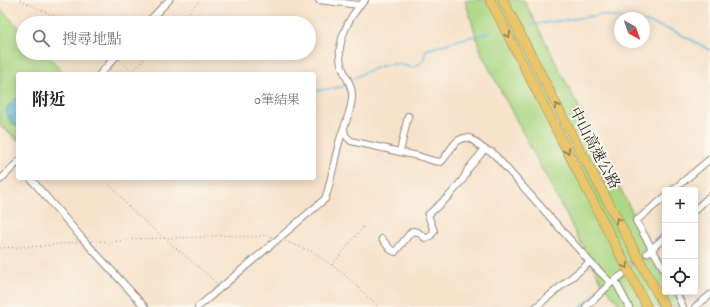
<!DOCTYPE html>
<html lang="zh-TW">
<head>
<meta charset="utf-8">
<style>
  body { margin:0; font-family:"IM FELL DW Pica","Noto Serif TC",serif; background:#f2f2f2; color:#222 }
  .controls { position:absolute; right:12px; bottom:12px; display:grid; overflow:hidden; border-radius:4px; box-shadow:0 2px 10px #0003 }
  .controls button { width:36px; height:36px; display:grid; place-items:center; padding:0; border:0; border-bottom:1px solid #e0e0e0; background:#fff; color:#222; font:20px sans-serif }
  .compass { position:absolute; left:614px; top:12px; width:36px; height:36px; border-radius:50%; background:#fff; box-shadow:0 2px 10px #0003; rotate:140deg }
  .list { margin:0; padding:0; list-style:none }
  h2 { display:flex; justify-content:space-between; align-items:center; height:52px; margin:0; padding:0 16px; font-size:17px }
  h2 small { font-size:13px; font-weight:400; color:#767676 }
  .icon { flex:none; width:22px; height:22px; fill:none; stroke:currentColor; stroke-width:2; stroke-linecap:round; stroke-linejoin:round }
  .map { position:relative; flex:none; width:710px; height:307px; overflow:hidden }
  .search { position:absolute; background:#fff; box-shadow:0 2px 10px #0003; left:16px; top:16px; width:300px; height:44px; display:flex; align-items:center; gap:10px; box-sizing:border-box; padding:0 14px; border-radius:22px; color:#767676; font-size:15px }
  .panel { position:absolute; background:#fff; box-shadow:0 2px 10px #0003; left:16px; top:72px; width:300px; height:108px; border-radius:4px }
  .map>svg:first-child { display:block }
  .grass { fill:#aad783; stroke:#6a8157 }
  .water { fill:url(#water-waves); stroke:#457284 }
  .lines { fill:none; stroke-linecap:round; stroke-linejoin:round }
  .stream { stroke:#5fbadd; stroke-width:1.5 }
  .minor-tunnel { stroke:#cdbdaa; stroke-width:6; stroke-dasharray:6 3; stroke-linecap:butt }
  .minor-casing { stroke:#90867a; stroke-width:8 }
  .highway-casing { stroke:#90867a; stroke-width:10 }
  .path { stroke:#90867a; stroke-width:1; stroke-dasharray:1 3; stroke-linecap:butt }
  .minor { stroke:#fff; stroke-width:6 }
  .highway { stroke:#ebc669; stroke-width:9 }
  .oneway { stroke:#8b784a }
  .labels { text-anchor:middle; stroke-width:4; stroke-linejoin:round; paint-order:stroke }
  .street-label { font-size:15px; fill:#2b2b2b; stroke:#fbf7ec }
</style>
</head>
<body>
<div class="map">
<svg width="710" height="307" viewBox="0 0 710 307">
  <defs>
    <pattern id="water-waves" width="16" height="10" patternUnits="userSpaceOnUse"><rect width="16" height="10" fill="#5fbadd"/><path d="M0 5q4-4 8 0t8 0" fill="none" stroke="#4f97b3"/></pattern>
  </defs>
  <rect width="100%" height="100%" fill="#fbf7ec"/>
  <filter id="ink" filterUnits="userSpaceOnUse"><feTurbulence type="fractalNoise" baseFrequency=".025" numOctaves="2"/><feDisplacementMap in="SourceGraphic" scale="8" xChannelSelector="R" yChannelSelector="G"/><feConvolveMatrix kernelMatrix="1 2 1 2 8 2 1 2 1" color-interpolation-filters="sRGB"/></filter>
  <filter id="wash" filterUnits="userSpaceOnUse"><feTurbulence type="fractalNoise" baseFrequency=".012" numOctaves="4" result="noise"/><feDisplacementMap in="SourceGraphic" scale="16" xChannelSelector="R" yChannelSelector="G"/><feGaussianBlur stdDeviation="0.9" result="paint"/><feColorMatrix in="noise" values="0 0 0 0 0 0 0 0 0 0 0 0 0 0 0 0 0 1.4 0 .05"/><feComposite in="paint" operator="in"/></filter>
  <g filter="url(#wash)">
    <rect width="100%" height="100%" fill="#f6e2ca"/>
    <path class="grass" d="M465,0H524L665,276V292H674L681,307H622L603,285L482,55Z
      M0,8L23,31V53H45L66,74H18V141L0,125Z"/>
    <path class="water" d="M18,96V127L12,123L6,114L8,106Z"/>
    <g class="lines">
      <path class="stream" d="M644,21L676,32L710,50
        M530,25L601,15L623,18
        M350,81C362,73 382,63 397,64C402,64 408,67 413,68L423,61L426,50L458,40L491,32
        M314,91L342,87L347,83
        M652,242L665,231
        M611,279L617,273
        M581,307L601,288"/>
    </g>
  </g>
  <g filter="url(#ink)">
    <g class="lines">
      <path class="minor-tunnel" d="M626,271L647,253"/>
      <defs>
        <path id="minor" d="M319,0L359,5
          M147,23L169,0
          M100,74L119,53
          M344,129L345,135L351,141L418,156L434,161L441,162C451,152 454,136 470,138L484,149L493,153L590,262
          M400,152L408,116
          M30,178L81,237L145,307
          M0,180L18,162
          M673,190L710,159
          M665,197L636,221L665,271
          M695,210L710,196
          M382,239L391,250L395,252L412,231L418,232L425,238C430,238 432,235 434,231L428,215L450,195L464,178L468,169L480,155L484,149
          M647,253L665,237
          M615,281L629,307
          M676,292L683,307
          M198,307L325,199C332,180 334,159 340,139C344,126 351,112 352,98C353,86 346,78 342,67C334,44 349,16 365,0
          M536,307L590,262L611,283L622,275
          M586,307L611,283
          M695,307L710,295"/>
        <path id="highway" d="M490,0L647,307
          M503,0L574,139L665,307"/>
      </defs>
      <use href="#minor" class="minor-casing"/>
      <use href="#highway" class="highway-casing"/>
      <path class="path" d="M20,0L50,14L75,23
        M189,12L200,0
        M120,60L131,71L136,68L149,53
        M0,126L18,140
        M106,183C117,189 122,201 131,209C159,235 190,258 217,284
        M92,241L112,242L134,239L203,237L221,235L253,237L265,235L272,237
        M285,241L313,252L345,275L379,307
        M0,248L43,246L77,242
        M332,265L364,226"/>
      <use href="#minor" class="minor"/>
      <use href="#highway" class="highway"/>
    </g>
    <defs><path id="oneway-chevron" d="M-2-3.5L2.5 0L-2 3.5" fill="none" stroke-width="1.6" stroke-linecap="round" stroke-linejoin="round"/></defs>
    <g class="oneway">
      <use href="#oneway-chevron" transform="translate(508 35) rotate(63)"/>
      <use href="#oneway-chevron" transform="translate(557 106) rotate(-117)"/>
      <use href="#oneway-chevron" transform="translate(567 151) rotate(63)"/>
      <use href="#oneway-chevron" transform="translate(618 220) rotate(-119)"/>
      <use href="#oneway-chevron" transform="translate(626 266) rotate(63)"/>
    </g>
  </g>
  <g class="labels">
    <g class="street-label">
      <text transform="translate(595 148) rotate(62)" y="5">中山高速公路</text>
    </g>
  </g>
</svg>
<div class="controls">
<button>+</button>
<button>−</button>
<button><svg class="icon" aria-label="locate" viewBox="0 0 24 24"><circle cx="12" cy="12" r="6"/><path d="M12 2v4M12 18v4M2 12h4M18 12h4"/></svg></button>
</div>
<svg class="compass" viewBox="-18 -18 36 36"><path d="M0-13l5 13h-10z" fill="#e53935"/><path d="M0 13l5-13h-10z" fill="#767676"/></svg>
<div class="search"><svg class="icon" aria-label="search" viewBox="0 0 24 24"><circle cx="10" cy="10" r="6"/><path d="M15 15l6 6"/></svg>搜尋地點</div>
<section class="panel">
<h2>附近<small>0筆結果</small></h2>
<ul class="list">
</ul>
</section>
</div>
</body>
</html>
